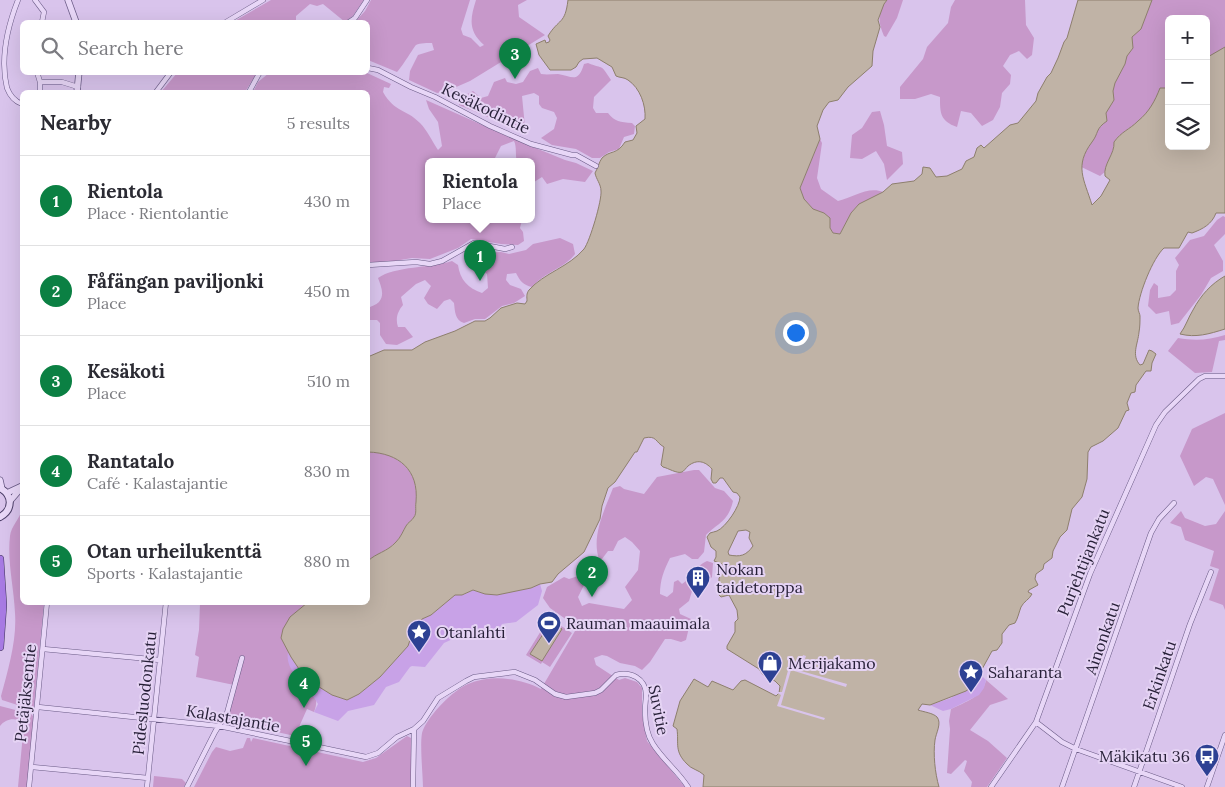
<!DOCTYPE html>
<html lang="en">
<head>
<meta charset="utf-8">
<style>
  body { margin:0; font-family:Lora,serif; background:#f2f2f3; color:#2b2b33 }
  .controls { position:absolute; right:15px; top:15px; display:grid; overflow:hidden; border-radius:8px; box-shadow:0 5px 20px #0002 }
  .controls button { width:45px; height:45px; display:grid; place-items:center; padding:0; border:0; border-bottom:1px solid #e1e1e2; background:#fff; color:#2b2b33; font:25px sans-serif }
  .you { position:absolute; left:795px; top:332px; width:18px; height:18px; margin:-12px; border:4px solid #fff; border-radius:50%; background:#1a73e8; box-shadow:0 0 0 8px #1a73e833 }
  .badge { display:grid; place-items:center; width:32px; height:32px; border-radius:50%; background:#0b8043; color:#fff; font-size:16px; font-weight:700 }
  .pin { position:absolute; translate:-50% -41px; filter:drop-shadow(0 1px 2px #0008) }
  .pin::after { content:''; position:absolute; top:26px; width:18px; height:15px; background:inherit; clip-path:polygon(0 0,100% 0,50% 100%) }
  .popup { position:absolute; left:425px; top:158px; width:110px; height:65px; box-sizing:border-box; display:grid; place-content:center; border-radius:8px; background:#fff; filter:drop-shadow(0 1px 4px #0005); font-size:16px; white-space:nowrap; color:#7c7c81 }
  .popup b { font-size:19px; color:#2b2b33 }
  .popup::after { content:''; position:absolute; left:50%; top:100%; margin-left:-10px; border:10px solid transparent; border-top-color:#fff }
  .list { margin:0; padding:0; list-style:none }
  h2 { display:flex; justify-content:space-between; align-items:center; height:65px; margin:0; padding:0 20px; font-size:21px }
  h2 small { font-size:16px; font-weight:400; color:#7c7c81 }
  .list li { display:grid; grid-template-columns:32px 1fr auto; gap:15px; align-items:center; box-sizing:border-box; height:90px; padding:0 20px; border-top:1px solid #e1e1e2 }
  .list b { display:block; font-size:19px; white-space:nowrap }
  .list p { margin:0; font-size:16px; white-space:nowrap; color:#7c7c81 }
  .list em { font-size:16px; font-style:normal; color:#7c7c81 }
  .icon { flex:none; width:28px; height:28px; fill:none; stroke:currentColor; stroke-width:2; stroke-linecap:round; stroke-linejoin:round }
  .map { position:relative; flex:none; width:1225px; height:787px; overflow:hidden }
  .search { position:absolute; background:#fff; box-shadow:0 5px 20px #0002; left:20px; top:20px; width:350px; height:55px; display:flex; align-items:center; gap:12px; box-sizing:border-box; padding:0 18px; border-radius:8px; color:#7c7c81; font-size:19px }
  .panel { position:absolute; background:#fff; box-shadow:0 5px 20px #0002; left:20px; top:90px; width:350px; height:515px; border-radius:8px }
  .map>svg:first-child { display:block }
  .green { fill:#c798ca }
  .sand { fill:#c8a2e7 }
  .water { fill:#c0b3a6; stroke:#8d7f6d; fill-rule:evenodd }
  .pier { fill:#d9c4ec }
  .lines { fill:none; stroke-linecap:round; stroke-linejoin:round }
  .minor-casing { stroke:#6a5b86; stroke-width:5.5 }
  .tertiary-casing { stroke:#6a5b86; stroke-width:7 }
  .secondary-casing { stroke:#4c3e68; stroke-width:8 }
  .trunk-casing { stroke:#3a2f54; stroke-width:8 }
  .minor { stroke:#e8d7f7; stroke-width:4.5 }
  .tertiary { stroke:#e8d7f7; stroke-width:5.5 }
  .secondary { stroke:#e8d7f7; stroke-width:6 }
  .trunk { stroke:#a77ae3; stroke-width:7 }
  .labels { text-anchor:middle; stroke-width:4; stroke-linejoin:round; paint-order:stroke }
  .street-label { font-size:16px; fill:#261f37; stroke:#e5d3f4 }
  .poi-label { font-size:16px; fill:#261f37; stroke:#e5d3f4; text-anchor:start }
</style>
</head>
<body>
<div class="map">
<svg width="1225" height="787" viewBox="0 0 1225 787">
  <rect width="100%" height="100%" fill="#d9c4ec"/>
  <path class="green" d="M271,0H364L353,16L345,22L323,4L317,6L310,4L296,16V20L300,22H233Z
    M371,0H470L461,29L463,35L471,38L480,47L484,45C468,31 470,19 476,0H527L518,5L519,17L545,35L470,81L447,91L437,93L409,80L410,71L418,55L434,50L432,43C428,43 420,43 416,45C414,47 402,67 397,72L368,60V22H355L365,11Z
    M887,0H903L897,18L886,37L884,36C878,22 877,13 887,0Z
    M955,0H1025L1026,25L1034,38L1032,55L1027,59L1019,51L1010,55L1003,66L1011,75L1010,84L1002,93L1000,107L993,120L982,126L971,113L961,111L957,127C940,121 940,113 940,97L931,94L915,99H900V87L923,59L927,47L948,23L951,7Z
    M1135,0H1225V68L1206,85V19H1169V118L1100,176L1069,161Z
    M588,63C605,70 600,63 611,80L594,97L593,108L596,113H608C615,122 620,122 632,123L635,126L634,134L624,137L619,149L609,152L600,158H592L576,149L552,145L541,138L554,129L557,118L554,112L542,108L539,104V96L534,93L522,96L525,127L519,130L459,105L460,98L473,91L481,98L488,96L494,82L505,78L507,82L516,84L523,82L530,71L538,68L541,74C547,75 552,74 558,74C572,76 578,84 584,64Z
    M177,73V72L257,73L245,92H161Z
    M269,73H367L391,84L389,88L384,87L383,92C395,113 405,108 420,123C427,130 432,141 438,150L442,146L438,122L429,109L426,100L516,140L565,160L576,163L593,171L585,182L563,179L547,184L542,177L531,184V162H517C515,155 517,147 514,141L501,146L493,162H429V220H522L520,228L523,232L524,241L518,245L501,244L471,239L458,248L430,259L412,258L389,262H368V92H253L258,82Z
    M880,111L884,125L887,146L902,152L903,164L887,180L884,164L876,151L862,159L850,158L852,135L862,128L872,112Z
    M820,139L822,143L817,178L821,189L838,201C852,198 868,186 883,192L859,204L851,213L840,234L833,233L830,228V218L824,213L813,209L804,199L800,188Z
    M1223,216L1225,217V234L1214,245L1223,261V271L1211,278L1201,295L1179,323L1171,325L1169,311L1156,314L1148,306L1150,290L1154,283L1158,286V298L1170,296L1176,290V271L1179,265L1175,258L1190,240L1204,236L1217,220Z
    M560,238L573,244L575,254C566,267 545,272 532,287C523,285 520,281 516,273L507,274L506,280L510,285L521,289L525,296L514,303L502,306L485,319H475L464,323C455,320 455,312 454,303L450,299L444,301L437,309L428,304L424,298L431,286L425,280L416,284L401,297L403,305C398,311 395,318 398,327H405L413,337L397,345L386,344L380,335V323L377,320H368V308C371,306 376,305 379,302C385,295 381,286 378,278C395,266 431,268 452,261L458,265C460,280 468,288 482,293L488,288L487,274L473,263L476,253L501,252L509,254L526,250L533,244Z
    M1225,335V340L1219,341L1212,372L1195,373L1168,351L1178,338C1195,341 1209,340 1225,335Z
    M1225,413V505L1213,479L1206,477L1194,486L1180,456L1192,429Z
    M368,452C399,453 419,470 416,502C415,508 417,513 414,517C412,521 408,522 406,526C403,531 401,537 396,542C387,552 376,553 368,561Z
    M694,470H699L715,488L724,491L733,501C728,522 719,522 706,535L704,552L698,559H692L685,554L670,558C664,570 660,580 660,594L667,597L673,592L674,582L678,580L682,584C687,581 687,578 690,574C694,570 702,563 707,561L713,563L712,577L707,582L699,583L693,588L689,601L679,609L680,614L691,619L686,640L681,642L671,639H665L650,662L642,670L635,666L620,663L607,656L602,655L594,658L596,665L619,680L625,678L637,682L642,688V714L647,741L685,787H423C423,776 419,738 423,730C430,714 452,691 468,684C490,674 521,678 541,689L575,631L574,625L550,608L543,598L547,587L564,577L569,579L578,576L585,583L578,597L582,606L589,603L624,609L632,600L625,587L638,570L640,551L632,542L625,537L618,541L613,551H608L602,559H599C591,536 605,509 613,488L620,486L624,489L644,494L657,477Z
    M22,509V602L44,603L34,707L30,709L2,700L1,696C8,670 17,640 15,613C14,588 7,561 10,536C11,526 20,519 22,509Z
    M1181,511L1185,518L1205,526L1216,524L1225,511V610L1223,605L1209,600L1219,569L1210,566L1214,551L1185,540L1181,527L1170,523Z
    M200,603H307L290,617C299,641 324,689 314,712L307,709L295,736L222,720L227,713L234,685L196,677L199,657L195,655L199,630Z
    M549,618L572,633L550,667L542,662L541,664L526,655Z
    M986,680L1008,699L990,705L970,730L988,741L1007,758L987,787H971L972,782L964,771L967,761L965,760L951,774L947,773L950,729L949,721L951,709C965,702 983,697 986,680Z
    M0,706L31,714L34,717L27,787H18L24,723C16,717 6,718 0,726Z
    M407,736L411,738V787H194L212,752L216,747L230,751L243,748L247,738H250L251,742L253,738L363,762L376,758Z
    M154,776L182,779L186,783L184,787H153Z"/>
  <path class="sand" d="M540,584L542,591L538,605L516,622L502,624L495,636L487,635L480,636L468,632L444,643L425,667L412,666L410,667L399,682L386,687L374,705L348,711L338,721L314,712L318,704C309,687 284,672 288,652L291,657C308,675 322,694 347,700L359,694L380,677L408,646L413,631L422,619L431,615L455,595H463L473,590L485,594L497,595L531,588Z
    M980,674L986,680L984,688L979,695L951,709L943,711L930,705L951,698L979,679Z"/>
  <path class="water" d="M568,0H887L884,4L878,20L880,27L873,51L872,66L848,87L838,100L829,102L823,110L817,126L820,139L800,188L804,199L813,209L824,213L830,218V228L833,233L840,234L851,213L859,204L883,192L892,184L914,181L922,174L923,167L930,168L936,177L947,176L962,169L966,161L974,157L977,148L981,145L984,148L1010,125L1018,123L1036,101L1038,93L1047,77L1051,73L1058,58L1064,42L1067,38L1078,0H1152L1141,29L1132,37L1133,48L1127,56L1125,64L1115,83L1113,91L1114,100L1106,113L1107,121C1095,129 1099,133 1092,142C1074,166 1084,179 1092,205L1101,196L1110,180L1105,176C1103,164 1115,154 1114,142C1122,131 1129,130 1138,121C1149,112 1155,101 1160,88H1169V146H1206V58L1225,47V213H1216C1212,224 1203,229 1192,233L1188,232L1179,248H1164C1153,258 1139,293 1138,308C1138,311 1140,314 1140,316C1140,321 1140,327 1139,332C1138,344 1131,355 1140,365L1143,364L1149,350L1152,351L1156,354L1152,363L1151,371H1146L1136,385L1135,392L1131,393L1127,403L1129,410L1126,411L1118,428L1103,441L1091,447L1088,452L1087,479L1082,497L1072,509L1067,530L1060,537L1053,551L1052,558L1044,564L1043,569L1036,574L1035,579L1038,585L1029,590L1028,592L1032,594C1029,600 1024,601 1021,607C1019,612 1018,618 1015,623L1009,625L1002,634V643L997,650L992,651L981,671L978,682L966,691L930,705L922,704L918,710C924,712 933,713 937,717C942,723 936,733 935,740C933,754 935,773 939,787H703L704,775C699,770 691,769 687,764C674,751 679,744 677,729L673,726L680,701L694,679L708,687L712,681L733,690L741,681L745,680L776,696L779,693L780,686L775,681L763,675L759,669L727,649V646L735,632V622L738,619L737,610L729,595L721,597L719,595V578C723,574 725,569 722,564L714,561L716,557V551L711,547L707,537L710,533C712,532 715,532 717,531C726,527 740,506 740,497L737,493L733,492L723,478H720L716,483H713L711,479L712,469C705,461 697,459 688,466C687,467 683,472 682,472C677,474 668,468 663,467L661,465L664,447C655,442 657,435 644,438L637,452H635L615,482L608,488L602,506L600,519L584,552L558,574L552,582L540,584L531,588L497,595L485,594L473,590L462,595H455L431,615L422,619L413,631L408,646L380,677L359,694L347,700L332,695L316,685L299,669L291,657L281,638L283,629L290,617L307,603L368,602V561C376,553 387,552 396,542C401,537 403,531 406,526C408,522 412,521 414,517C417,513 415,508 416,502C419,470 399,453 368,452V354L370,356L384,350H412L425,342L455,331L475,321H485L490,318L501,308L517,303L525,304L527,301C527,297 526,294 529,290C544,273 569,267 584,249C590,241 602,200 601,191C601,184 596,179 595,173C598,168 599,162 602,158C610,150 617,155 625,142L633,140L637,133L636,126L645,119C646,105 640,88 628,80C624,77 620,78 616,76L612,67L597,58L583,59L579,62L576,67L571,70H550L539,55L536,44L545,40L546,43L549,42L550,40L548,36C559,18 565,25 568,0ZM746,530L750,532L749,538L753,546C746,556 740,557 729,555L728,552L738,531Z
    M1225,276V329C1209,334 1196,338 1180,334C1186,326 1188,318 1193,310C1201,295 1211,284 1225,276Z
    M551,622L562,629L542,661L530,654Z"/>
  <path class="pier" d="M803,655L806,656L801,671L847,684L846,687L791,670L781,705L825,718L824,720L777,706L781,695L777,693L778,692H782L789,667L798,670Z"/>
  <g class="lines">
    <defs>
      <path id="minor" d="M18,0C7,28 0,59 7,88C10,96 14,101 22,104
        M35,0L44,12L42,22
        M226,22L263,0
        M349,22L355,18L367,0
        M368,68L378,70L411,87L435,97L490,126L531,144L572,155H576L596,166
        M37,72L40,82V92
        M40,82H62L78,87
        M156,92L171,72
        M249,92L260,72
        M368,265L416,262L430,264L442,261L474,243L505,249L512,247
        M43,649L160,660
        M38,707L219,726L366,757L378,753L397,737L414,729L423,721L438,698L466,681L474,677L515,672L535,680L555,694L566,697L595,693L601,690L616,675C630,671 646,678 646,695C646,700 645,705 645,710C645,721 647,735 653,744C663,760 678,771 688,787
        M1036,722L1062,742L1076,749L1182,787
        M32,767L148,778
        M29,787L47,602
        M147,787L166,602
        M187,787L215,732L227,713L242,658
        M413,787L414,729
        M991,787L1036,722L1090,574L1156,425L1165,412L1199,379L1205,376H1225
        M1062,787L1151,533L1159,519L1174,503
        M1134,787L1190,624L1211,572
        M1207,787L1225,735"/>
      <path id="tertiary" d="M68,0L76,22
        M77,92L79,72
        M0,480L2,489
        M7,493L22,486
        M10,501L22,487"/>
      <path id="secondary" d="M0,488C13,495 13,510 0,517"/>
      <path id="trunk" d="M0,559L3,605L0,647"/>
    </defs>
    <use href="#minor" class="minor-casing"/>
    <use href="#tertiary" class="tertiary-casing"/>
    <use href="#secondary" class="secondary-casing"/>
    <use href="#trunk" class="trunk-casing"/>
    <use href="#minor" class="minor"/>
    <use href="#tertiary" class="tertiary"/>
    <use href="#secondary" class="secondary"/>
    <use href="#trunk" class="trunk"/>
  </g>
  <defs>
    <symbol id="building-pin" viewBox="-11 -11 22 30"><path d="M0 17L-7.5 6A9.5 9.5 0 1 1 7.5 6Z" fill="#2d4193" stroke="#e5d3f4"/><path d="M-4-6H4V6H1V3H-1V6H-4ZM-2.5-4.3h1.7v1.8h-1.7ZM.8-4.3h1.7v1.8H.8ZM-2.5-1h1.7V.8h-1.7ZM.8-1h1.7V.8H.8Z" fill="#fff"/></symbol>
    <symbol id="stadium-pin" viewBox="-11 -11 22 30"><path d="M0 17L-7.5 6A9.5 9.5 0 1 1 7.5 6Z" fill="#2d4193" stroke="#e5d3f4"/><path d="M0-5a6.5 5 0 1 0 0 10a6.5 5 0 1 0 0-10ZM-3.5-1.8h7v3.6h-7Z" fill="#fff"/></symbol>
    <symbol id="sight-pin" viewBox="-11 -11 22 30"><path d="M0 17L-7.5 6A9.5 9.5 0 1 1 7.5 6Z" fill="#2d4193" stroke="#e5d3f4"/><path d="M0-6L1.8-2.2L6-1.7L2.9 1.2L3.7 5.4L0 3.3L-3.7 5.4L-2.9 1.2L-6-1.7L-1.8-2.2Z" fill="#fff"/></symbol>
    <symbol id="shop-pin" viewBox="-11 -11 22 30"><path d="M0 17L-7.5 6A9.5 9.5 0 1 1 7.5 6Z" fill="#2d4193" stroke="#e5d3f4"/><path d="M-5-2.5h2.3a2.7 3.5 0 0 1 5.4 0H5L5.5 6h-11ZM-1.5-2.5h3a1.5 2.3 0 0 0-3 0Z" fill="#fff"/></symbol>
    <symbol id="bus-pin" viewBox="-11 -11 22 30"><path d="M0 17L-7.5 6A9.5 9.5 0 1 1 7.5 6Z" fill="#2d4193" stroke="#e5d3f4"/><path d="M-5-6H5V4H4V6H2V4H-2V6H-4V4H-5ZM-3.5-4V0h7V-4ZM-3.5 1.2v1.5H-2V1.2ZM2 1.2v1.5H3.5V1.2Z" fill="#fff"/></symbol>
  </defs>
  <g fill-rule="evenodd">
    <use href="#building-pin" x="684" y="564" width="28" height="38"/>
    <use href="#stadium-pin" x="535" y="609" width="28" height="38"/>
    <use href="#sight-pin" x="405" y="618" width="28" height="38"/>
    <use href="#shop-pin" x="756" y="649" width="28" height="38"/>
    <use href="#sight-pin" x="957" y="658" width="28" height="38"/>
    <use href="#bus-pin" x="1193" y="742" width="28" height="38"/>
  </g>
  <g class="labels">
    <g class="street-label">
      <text transform="translate(486 108) rotate(26)" y="6">Kesäkodintie</text>
      <text transform="translate(1083 562) rotate(-68)" y="6">Purjehtijankatu</text>
      <text transform="translate(1102 638) rotate(-71)" y="6">Ainonkatu</text>
      <text transform="translate(1159 675) rotate(-71)" y="6">Erkinkatu</text>
      <text transform="translate(25 693) rotate(-84)" y="6">Petäjäksentie</text>
      <text transform="translate(144 693) rotate(-84)" y="6">Pidesluodonkatu</text>
      <text transform="translate(659 710) rotate(79)" y="6">Suvitie</text>
      <text transform="translate(233 718) rotate(10)" y="6">Kalastajantie</text>
    </g>
    <g class="poi-label">
      <text x="716" y="575">Nokan<tspan x="716" dy="18">taidetorppa</tspan></text>
      <text x="566" y="629">Rauman maauimala</text>
      <text x="436" y="638">Otanlahti</text>
      <text x="788" y="669">Merijakamo</text>
      <text x="988" y="678">Saharanta</text>
      <text x="1190" y="762" text-anchor="end">Mäkikatu 36</text>
    </g>
  </g>
</svg>
<div class="controls">
<button>+</button>
<button>−</button>
<button><svg class="icon" aria-label="layers" viewBox="0 0 24 24"><path d="M12 4l9 5-9 5-9-5zM3 14l9 5 9-5"/></svg></button>
</div>
<div class="you"></div>
<div class="pin badge" style="left:480px;top:281px">1</div>
<div class="popup"><b>Rientola</b>Place</div>
<div class="pin badge" style="left:592px;top:597px">2</div>
<div class="pin badge" style="left:515px;top:79px">3</div>
<div class="pin badge" style="left:304px;top:708px">4</div>
<div class="pin badge" style="left:306px;top:766px">5</div>
<div class="search"><svg class="icon" aria-label="search" viewBox="0 0 24 24"><circle cx="10" cy="10" r="6"/><path d="M15 15l6 6"/></svg>Search here</div>
<section class="panel">
<h2>Nearby<small>5 results</small></h2>
<ul class="list">
<li><span class="badge">1</span><div><b>Rientola</b><p>Place · Rientolantie</p></div><em>430 m</em></li>
<li><span class="badge">2</span><div><b>Fåfängan paviljonki</b><p>Place</p></div><em>450 m</em></li>
<li><span class="badge">3</span><div><b>Kesäkoti</b><p>Place</p></div><em>510 m</em></li>
<li><span class="badge">4</span><div><b>Rantatalo</b><p>Café · Kalastajantie</p></div><em>830 m</em></li>
<li><span class="badge">5</span><div><b>Otan urheilukenttä</b><p>Sports · Kalastajantie</p></div><em>880 m</em></li>
</ul>
</section>
</div>
</body>
</html>
